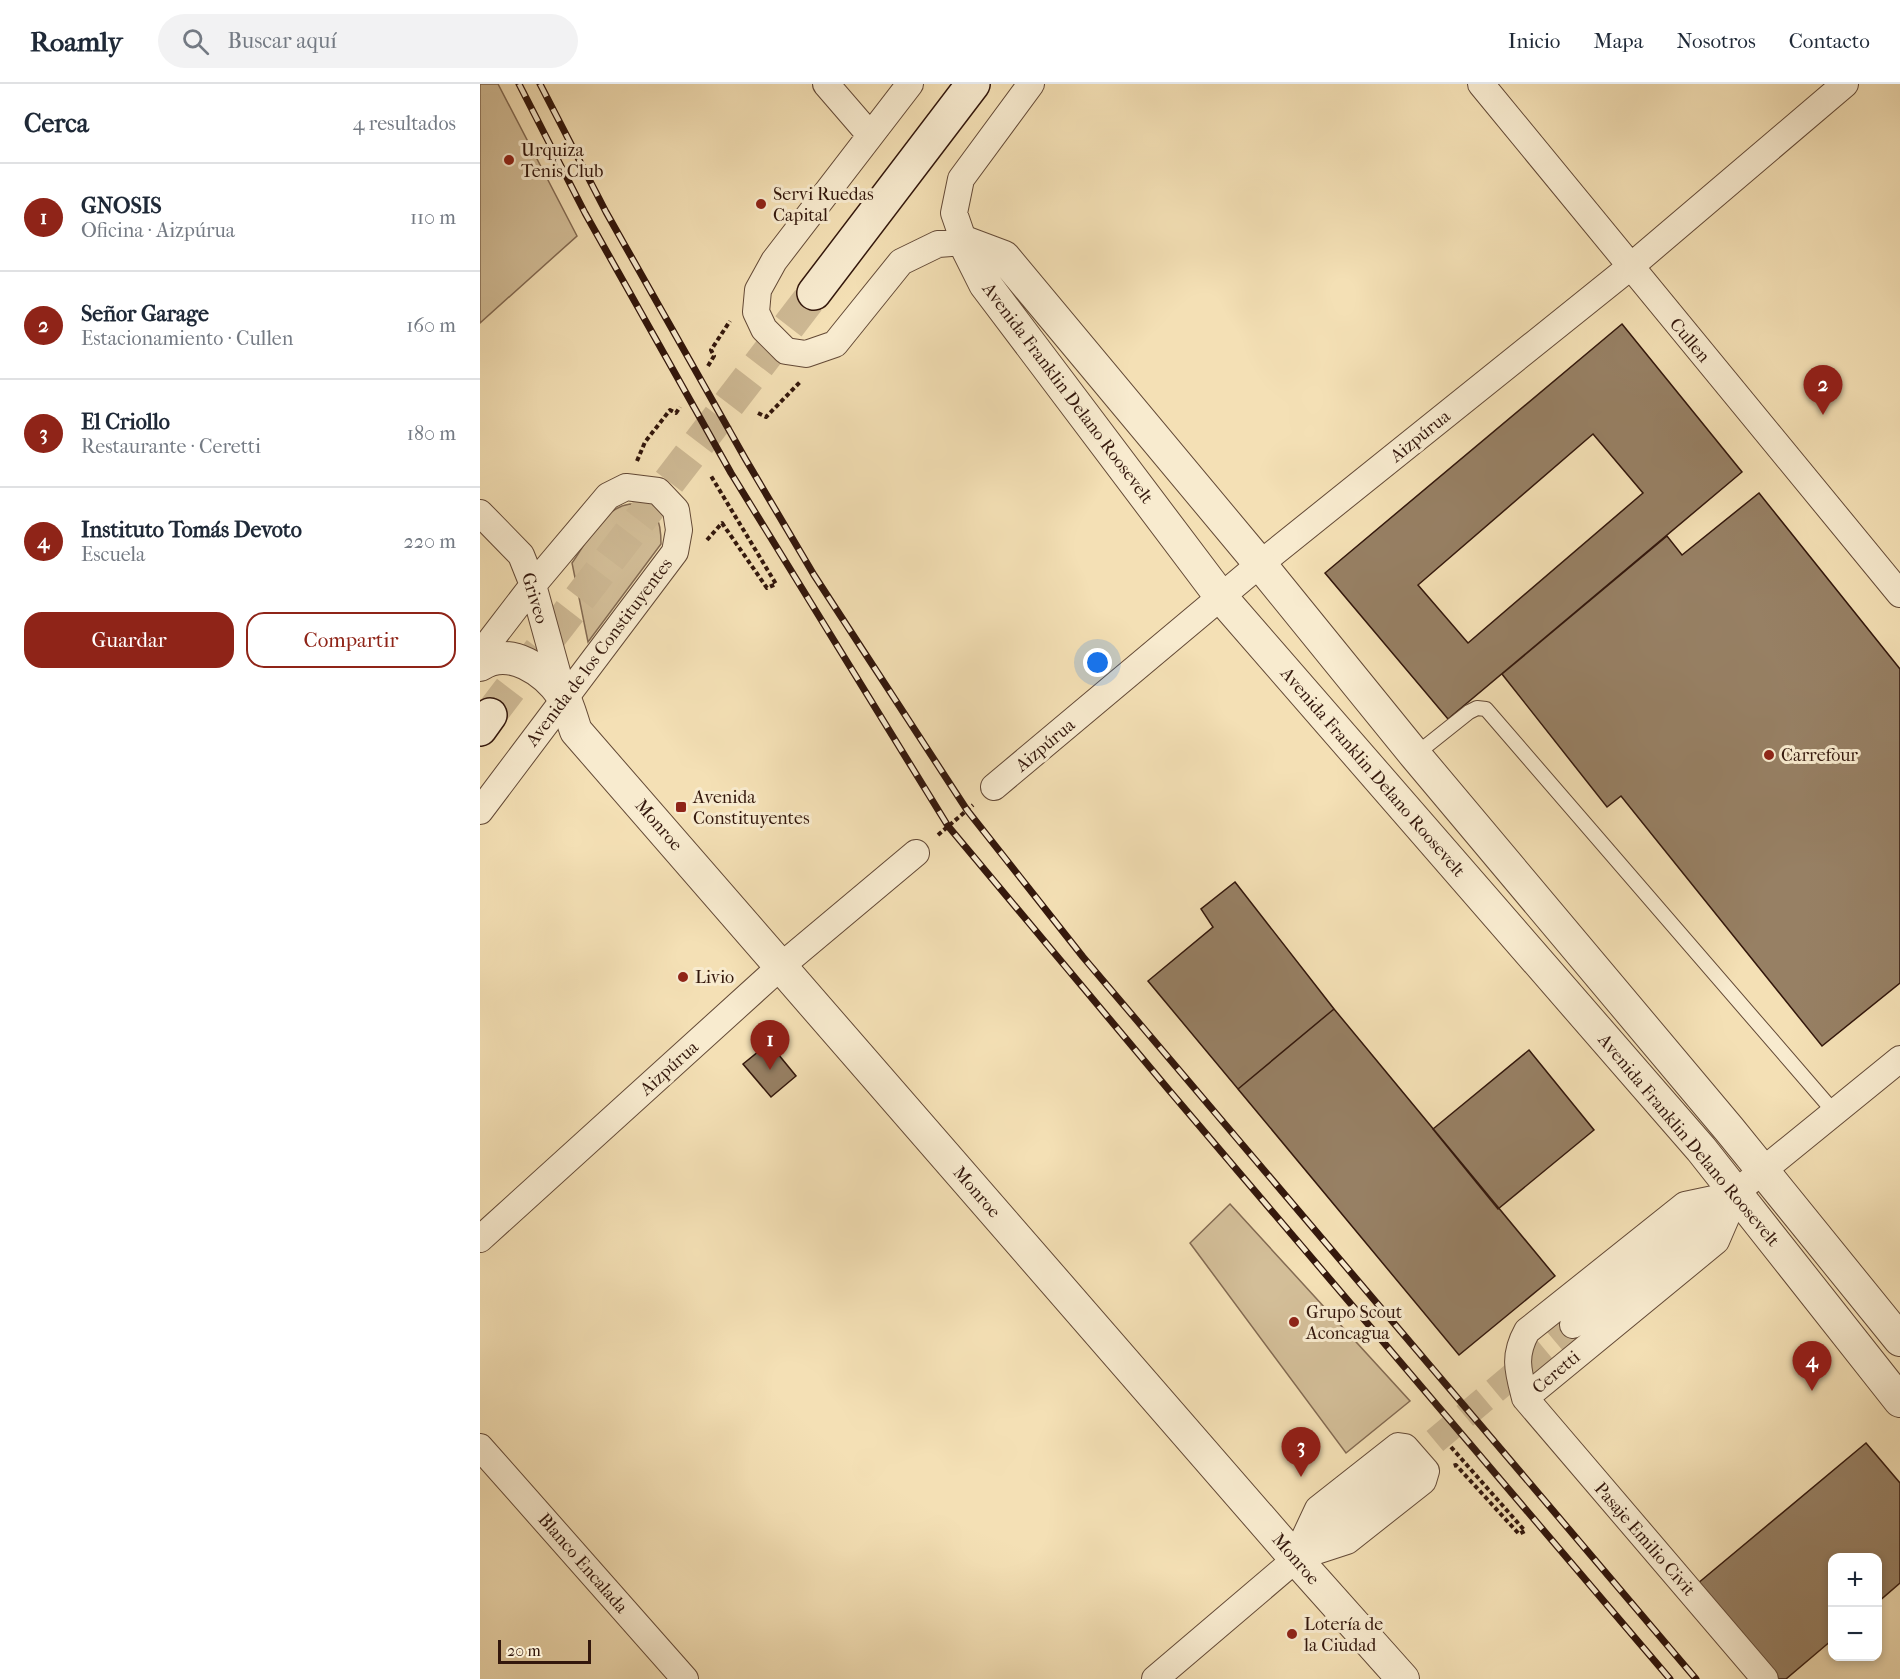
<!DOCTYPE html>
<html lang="es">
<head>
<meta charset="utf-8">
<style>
  body { margin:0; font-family:"IM FELL French Canon",serif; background:#f2f2f3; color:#1f2937 }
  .controls { position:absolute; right:18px; bottom:18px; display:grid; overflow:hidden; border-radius:12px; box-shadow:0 3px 9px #0003 }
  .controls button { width:54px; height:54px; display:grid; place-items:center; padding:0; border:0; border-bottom:2px solid #e0e1e3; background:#fff; color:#1f2937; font:30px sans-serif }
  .scale { position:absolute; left:18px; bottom:15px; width:93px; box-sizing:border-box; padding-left:6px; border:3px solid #33170c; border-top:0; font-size:16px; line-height:21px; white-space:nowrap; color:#33170c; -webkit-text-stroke:4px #f8ebcf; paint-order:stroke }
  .you { position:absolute; left:618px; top:579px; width:21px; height:21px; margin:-15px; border:4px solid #fff; border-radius:50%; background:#1a73e8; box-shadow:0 0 0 9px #1a73e833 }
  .badge { display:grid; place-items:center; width:39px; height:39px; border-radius:50%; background:#8f2418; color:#fff; font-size:20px; font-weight:700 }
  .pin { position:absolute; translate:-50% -50px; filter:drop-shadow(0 2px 3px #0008) }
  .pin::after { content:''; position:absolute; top:32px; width:21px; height:18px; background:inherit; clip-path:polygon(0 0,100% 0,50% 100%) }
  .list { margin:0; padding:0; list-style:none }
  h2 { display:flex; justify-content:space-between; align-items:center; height:78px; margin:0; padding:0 24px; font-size:26px }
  h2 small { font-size:20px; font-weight:400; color:#747a83 }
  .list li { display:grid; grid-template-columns:39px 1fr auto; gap:18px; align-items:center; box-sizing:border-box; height:108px; padding:0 24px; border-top:2px solid #e0e1e3 }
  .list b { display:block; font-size:22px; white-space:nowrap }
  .list p { margin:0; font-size:20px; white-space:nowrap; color:#747a83 }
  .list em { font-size:20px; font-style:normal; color:#747a83 }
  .actions { display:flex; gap:12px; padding:18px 24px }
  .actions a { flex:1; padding:14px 0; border:2px solid #8f2418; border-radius:18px; text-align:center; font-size:21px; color:#8f2418 }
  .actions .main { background:#8f2418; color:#fff }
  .icon { flex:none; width:33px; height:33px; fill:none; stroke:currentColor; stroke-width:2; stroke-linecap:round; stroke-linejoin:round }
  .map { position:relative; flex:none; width:1420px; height:1595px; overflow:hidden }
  header { display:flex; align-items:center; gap:36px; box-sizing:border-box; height:84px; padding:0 30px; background:#fff; border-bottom:2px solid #e0e1e3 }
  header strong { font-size:28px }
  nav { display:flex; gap:33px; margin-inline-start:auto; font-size:21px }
  .search { width:420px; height:54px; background:#f2f2f3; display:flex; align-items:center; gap:15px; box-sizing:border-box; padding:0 21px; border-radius:33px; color:#747a83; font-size:22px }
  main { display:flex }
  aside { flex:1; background:#fff }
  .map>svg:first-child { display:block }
  .green { fill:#d3be98; stroke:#836a52; stroke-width:1.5 }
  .building { fill:#978064; stroke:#33170c; stroke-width:1.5; fill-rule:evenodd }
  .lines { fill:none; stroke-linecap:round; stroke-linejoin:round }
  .minor-tunnel { stroke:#cdb893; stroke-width:26; stroke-dasharray:26 13; stroke-linecap:butt }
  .secondary-tunnel { stroke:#cdb893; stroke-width:33; stroke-dasharray:33 16; stroke-linecap:butt }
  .service-casing { stroke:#634936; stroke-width:16 }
  .minor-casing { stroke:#634936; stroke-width:28 }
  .tertiary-casing { stroke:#634936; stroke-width:34 }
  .secondary-casing { stroke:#33170c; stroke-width:36 }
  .path { stroke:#33170c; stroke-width:4; stroke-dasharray:4.5 3; stroke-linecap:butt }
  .service { stroke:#f8ebcf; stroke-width:14 }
  .minor { stroke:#f8ebcf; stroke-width:26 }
  .tertiary { stroke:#f8ebcf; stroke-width:32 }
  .secondary { stroke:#f8ebcf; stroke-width:33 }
  .rail-casing { stroke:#33170c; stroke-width:7 }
  .rail { stroke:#f8ebcf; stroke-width:4.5; stroke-dasharray:14; stroke-linecap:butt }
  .poi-dot { fill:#8f2418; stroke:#f8ebcf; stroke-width:2 }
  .labels { text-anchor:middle; stroke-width:6; stroke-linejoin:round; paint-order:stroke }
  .poi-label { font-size:18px; fill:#33170c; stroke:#f8ebcf; text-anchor:start }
  .street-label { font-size:18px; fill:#33170c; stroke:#f8ebcf }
</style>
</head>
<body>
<header>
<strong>Roamly</strong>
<div class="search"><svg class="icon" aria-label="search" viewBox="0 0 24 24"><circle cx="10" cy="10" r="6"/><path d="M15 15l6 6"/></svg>Buscar aquí</div>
<nav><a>Inicio</a><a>Mapa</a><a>Nosotros</a><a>Contacto</a></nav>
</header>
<main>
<aside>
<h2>Cerca<small>4 resultados</small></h2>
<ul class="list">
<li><span class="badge">1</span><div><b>GNOSIS</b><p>Oficina · Aizpúrua</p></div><em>110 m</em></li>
<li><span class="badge">2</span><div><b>Señor Garage</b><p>Estacionamiento · Cullen</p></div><em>160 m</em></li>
<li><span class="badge">3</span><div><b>El Criollo</b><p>Restaurante · Ceretti</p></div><em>180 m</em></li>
<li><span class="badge">4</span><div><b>Instituto Tomás Devoto</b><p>Escuela</p></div><em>220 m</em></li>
</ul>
<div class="actions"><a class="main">Guardar</a><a>Compartir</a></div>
</aside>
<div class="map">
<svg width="1420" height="1595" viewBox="0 0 1420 1595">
  <rect width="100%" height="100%" fill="#f4e0b5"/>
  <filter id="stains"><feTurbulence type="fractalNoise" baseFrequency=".00333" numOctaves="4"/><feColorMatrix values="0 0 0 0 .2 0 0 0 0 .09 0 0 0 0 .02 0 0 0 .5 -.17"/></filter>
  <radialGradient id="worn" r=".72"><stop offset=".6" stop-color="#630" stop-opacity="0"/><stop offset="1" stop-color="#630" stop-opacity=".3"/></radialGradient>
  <path class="green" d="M0,0H18L97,152L0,239Z
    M150,420C177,421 181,436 181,460L108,558L92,479C107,458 122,424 150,420Z
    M750,1120L930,1317L866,1369L710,1159Z"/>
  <path class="building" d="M1142,240L1262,388L968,635L845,489ZM1113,350L1163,409L988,559L938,501Z
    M1279,409L1420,585V899L1342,962L1141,712L1127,723L1022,590L1187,452L1202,471Z
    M755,798L854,925L758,1005L668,897L733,843L721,825Z
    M854,925L1075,1192L979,1271L758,1005Z
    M289,959L316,992L291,1013L263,980Z
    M1049,966L1114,1046L1018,1125L953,1045Z
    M1386,1359L1420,1399V1499L1398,1518V1474H1352V1556L1306,1595H1296L1217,1500Z"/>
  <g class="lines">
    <path class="minor-tunnel" d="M925,1382L1093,1241"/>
    <path class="secondary-tunnel" d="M10,631L334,209"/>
    <defs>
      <path id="service" d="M935,671L989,628L997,624L1006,625L1355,1029"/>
      <path id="minor" d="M346,0L390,51
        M430,0L294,177L278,206L276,228L284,245L306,267L326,270L355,260L421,178L458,160L484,158L474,129L481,95L551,0
        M1001,0L1420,510
        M0,429L41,471L53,501L84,613
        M0,570L53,501L128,412L146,403L178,407L196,426L199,446L195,468L0,727
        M514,703L780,480L1150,183L1365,0
        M1257,1110L1205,1121L1047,1247C1033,1272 1038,1287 1045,1314L1285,1595
        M0,1155L300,883L436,769
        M1093,1241L1420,975
        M1045,1314L1236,1157L1255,1113
        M918,1362L925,1363L946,1387L943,1397L867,1457L815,1474L838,1425Z
        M0,1363L205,1595
        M675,1595L925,1382"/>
      <path id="tertiary" d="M484,158L505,200L741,513L1221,1065L1420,1317
        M484,158L524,173L780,480L935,671L1249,1045L1420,1256
        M0,581C29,561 66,587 83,612C89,622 92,636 96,647L815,1474L923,1595"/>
      <path id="secondary" d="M334,209L493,0
        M0,645L10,631"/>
    </defs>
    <use href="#service" class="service-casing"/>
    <use href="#minor" class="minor-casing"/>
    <use href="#tertiary" class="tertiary-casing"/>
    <use href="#secondary" class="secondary-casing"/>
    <path class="path" d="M228,282L234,272L231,266L250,237
      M278,329L286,333L320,298
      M157,377L165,358L190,326L196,329L200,323
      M227,456L242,439L287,504L296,500L231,392
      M458,751L493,721
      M971,1363L1045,1447L1039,1450L976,1381L973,1382"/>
    <use href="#service" class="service"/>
    <use href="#minor" class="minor"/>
    <use href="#tertiary" class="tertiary"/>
    <use href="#secondary" class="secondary"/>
    <defs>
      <path id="rail" d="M39,0L105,129L251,389L468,742L688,1005L1190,1595
        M60,0L126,128L266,376L334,491L487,726L603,873L1216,1595"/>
    </defs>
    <use href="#rail" class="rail-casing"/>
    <use href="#rail" class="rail"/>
  </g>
  <g class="poi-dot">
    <circle cx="29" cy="76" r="6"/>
    <circle cx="281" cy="120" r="6"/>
    <circle cx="1289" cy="671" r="6"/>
    <rect x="195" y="717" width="12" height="12" rx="3"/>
    <circle cx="203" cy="893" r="6"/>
    <circle cx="814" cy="1238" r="6"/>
    <circle cx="812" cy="1550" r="6"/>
  </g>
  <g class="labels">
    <g class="poi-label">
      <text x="41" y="72">Urquiza<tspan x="41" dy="21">Tenis Club</tspan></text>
      <text x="293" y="116">Servi Ruedas<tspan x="293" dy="21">Capital</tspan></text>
      <text x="1301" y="677">Carrefour</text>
      <text x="213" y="719">Avenida<tspan x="213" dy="21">Constituyentes</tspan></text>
      <text x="215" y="899">Livio</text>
      <text x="826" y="1234">Grupo Scout<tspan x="826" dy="21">Aconcagua</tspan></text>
      <text x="824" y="1546">Lotería de<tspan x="824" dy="21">la Ciudad</tspan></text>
    </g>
    <g class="street-label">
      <text transform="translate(1210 256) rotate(50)" y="6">Cullen</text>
      <text transform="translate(588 309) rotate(53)" y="6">Avenida Franklin Delano Roosevelt</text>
      <text transform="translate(940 352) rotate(-39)" y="6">Aizpúrua</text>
      <text transform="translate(55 514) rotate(73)" y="6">Griveo</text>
      <text transform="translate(119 568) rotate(-53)" y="6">Avenida de los Constituyentes</text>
      <text transform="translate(565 661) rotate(-40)" y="6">Aizpúrua</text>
      <text transform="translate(893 688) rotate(49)" y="6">Avenida Franklin Delano Roosevelt</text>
      <text transform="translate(179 741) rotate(49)" y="6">Monroe</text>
      <text transform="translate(189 984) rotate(-42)" y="6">Aizpúrua</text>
      <text transform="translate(1209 1056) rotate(50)" y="6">Avenida Franklin Delano Roosevelt</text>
      <text transform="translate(497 1108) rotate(49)" y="6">Monroe</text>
      <text transform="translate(1076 1288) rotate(-40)" y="6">Ceretti</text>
      <text transform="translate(1165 1455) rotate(49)" y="6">Pasaje Emilio Civit</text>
      <text transform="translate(816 1475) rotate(49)" y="6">Monroe</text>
      <text transform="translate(103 1479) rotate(49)" y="6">Blanco Encalada</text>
    </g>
  </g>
  <rect width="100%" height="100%" filter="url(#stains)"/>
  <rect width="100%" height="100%" fill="url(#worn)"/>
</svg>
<div class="controls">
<button>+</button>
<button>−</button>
</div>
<div class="scale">20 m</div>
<div class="you"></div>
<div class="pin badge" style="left:290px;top:986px">1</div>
<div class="pin badge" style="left:1343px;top:331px">2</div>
<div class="pin badge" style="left:821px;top:1393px">3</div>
<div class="pin badge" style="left:1332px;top:1307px">4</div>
</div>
</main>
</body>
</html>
